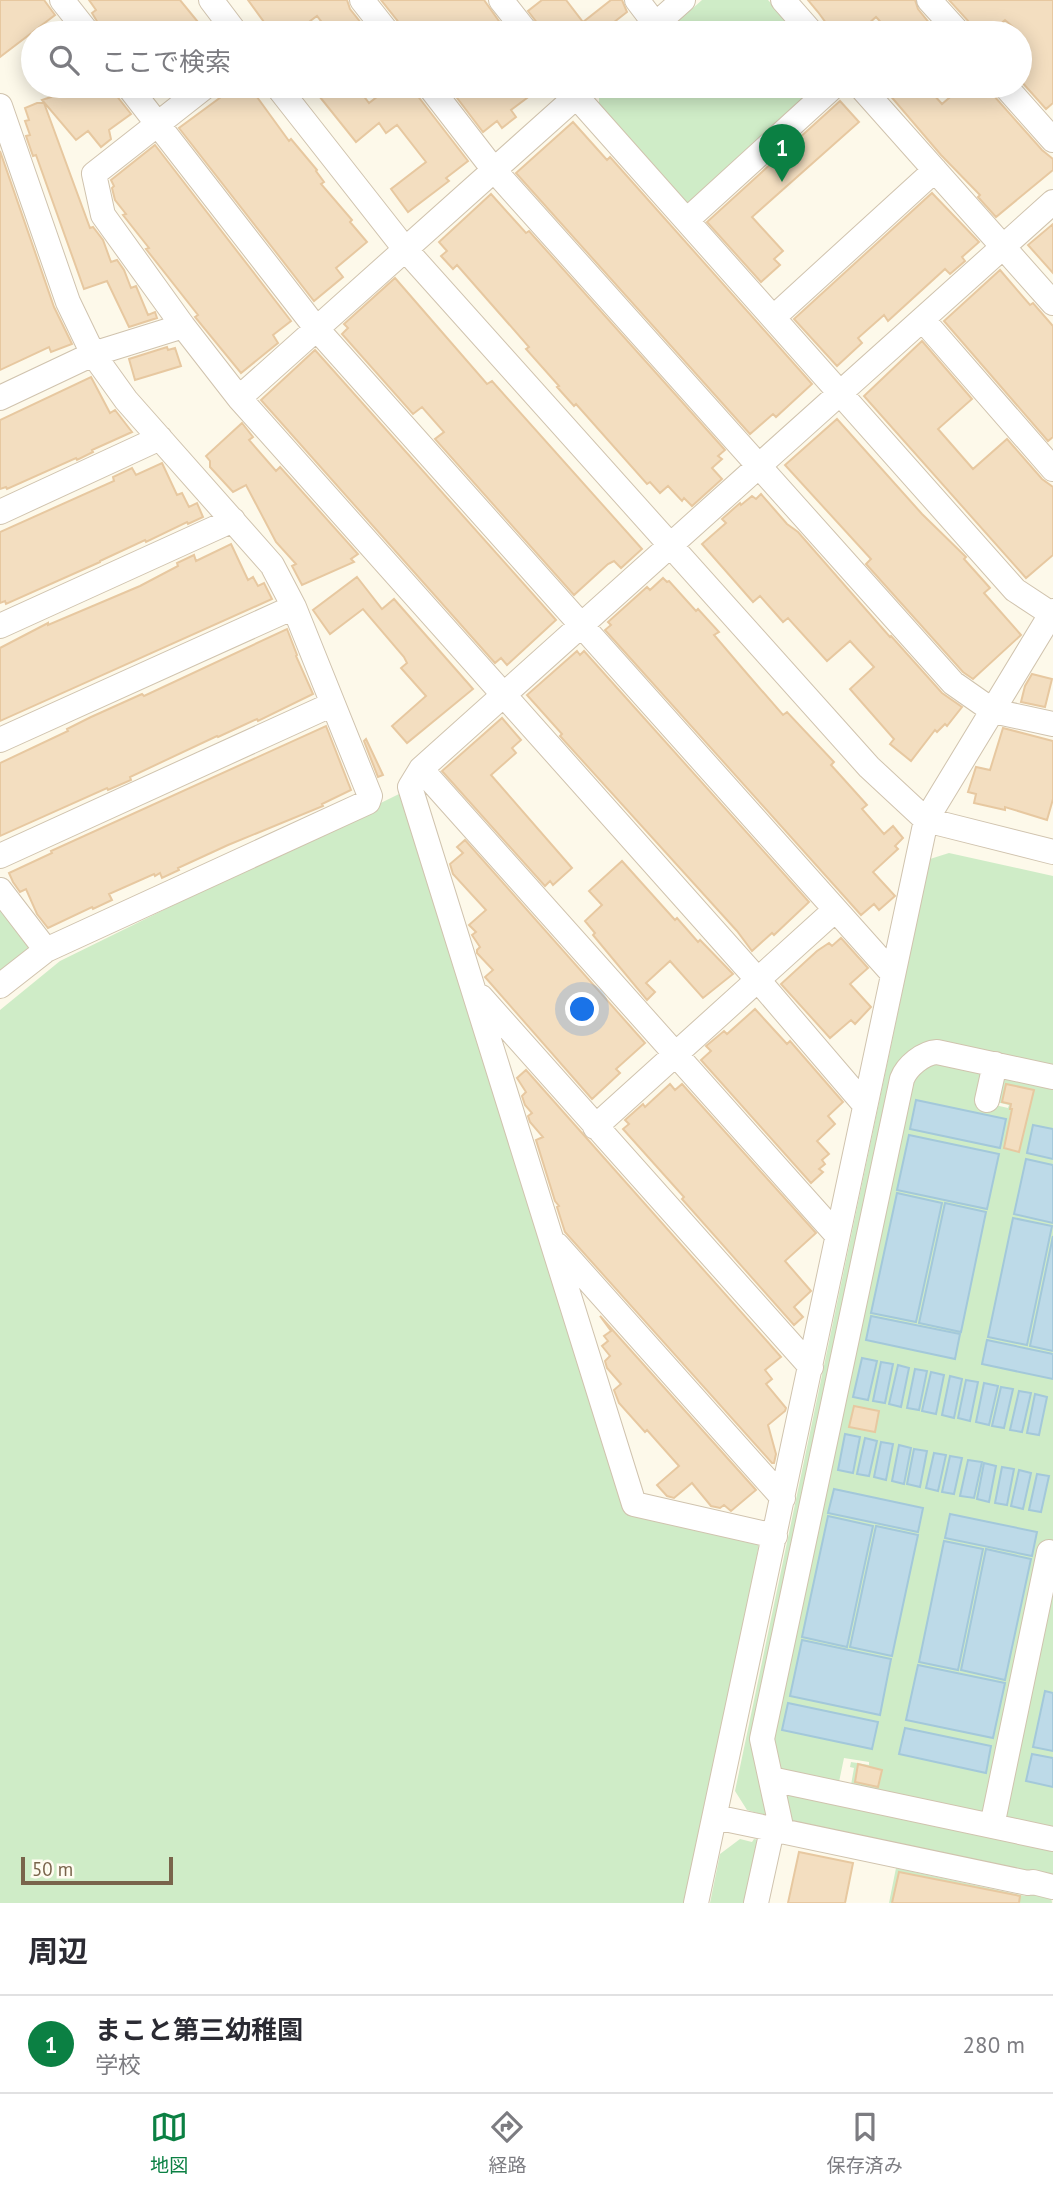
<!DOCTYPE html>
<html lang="ja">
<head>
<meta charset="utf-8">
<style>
  body { margin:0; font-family:"PT Sans","Noto Sans JP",sans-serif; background:#f2f2f3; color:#2b2b33 }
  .scale { position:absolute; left:21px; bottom:18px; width:152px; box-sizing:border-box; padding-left:7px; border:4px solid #79644b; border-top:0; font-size:19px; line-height:24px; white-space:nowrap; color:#79644b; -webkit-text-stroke:5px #fffcf1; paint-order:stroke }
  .you { position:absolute; left:583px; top:1010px; width:24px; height:24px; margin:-18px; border:5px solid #fff; border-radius:50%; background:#1a73e8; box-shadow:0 0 0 10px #1a73e833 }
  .badge { display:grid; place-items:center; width:46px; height:46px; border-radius:50%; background:#0b8043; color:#fff; font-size:23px; font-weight:700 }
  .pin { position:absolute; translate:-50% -58px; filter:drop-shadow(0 2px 4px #0008) }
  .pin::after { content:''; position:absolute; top:37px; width:24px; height:21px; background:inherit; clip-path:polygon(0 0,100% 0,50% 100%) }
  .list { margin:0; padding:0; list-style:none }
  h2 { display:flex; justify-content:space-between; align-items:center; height:91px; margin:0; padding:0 28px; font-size:30px }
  h2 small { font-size:23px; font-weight:400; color:#7c7c81 }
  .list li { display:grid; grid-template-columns:46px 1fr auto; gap:21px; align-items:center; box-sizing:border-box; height:98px; padding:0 28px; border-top:2px solid #e1e1e2 }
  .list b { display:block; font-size:26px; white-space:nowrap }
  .list p { margin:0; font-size:23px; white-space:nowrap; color:#7c7c81 }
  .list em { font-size:23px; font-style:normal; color:#7c7c81 }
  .icon { flex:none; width:38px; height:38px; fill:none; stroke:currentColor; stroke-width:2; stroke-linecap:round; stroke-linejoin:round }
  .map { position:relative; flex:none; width:1053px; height:1903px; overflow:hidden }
  .search { position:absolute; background:#fff; box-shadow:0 4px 18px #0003; left:21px; right:21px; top:21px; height:77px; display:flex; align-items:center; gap:18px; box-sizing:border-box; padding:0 24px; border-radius:38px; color:#7c7c81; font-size:26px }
  .sheet { height:189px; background:#fff }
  nav { display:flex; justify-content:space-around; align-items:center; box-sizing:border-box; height:98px; border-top:2px solid #e1e1e2; background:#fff; font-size:19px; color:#7c7c81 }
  nav a { display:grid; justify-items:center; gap:4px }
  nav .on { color:#0b8043 }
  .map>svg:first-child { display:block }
  .green { fill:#cfecc7 }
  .water { fill:#bddae8; stroke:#a3c8da; stroke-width:2 }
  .building { fill:#f3dec0; stroke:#e7c8a0; stroke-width:2 }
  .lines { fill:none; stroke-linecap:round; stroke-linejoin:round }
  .minor-casing { stroke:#d0c3ae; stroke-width:26 }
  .minor { stroke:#fff; stroke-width:24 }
</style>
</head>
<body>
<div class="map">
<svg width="1053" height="1903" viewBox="0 0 1053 1903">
  <rect width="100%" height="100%" fill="#fdf9ea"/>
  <path class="green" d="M702,0H768L798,33H665Z
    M606,86H830L685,207L599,110V93Z
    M399,794L486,1050L628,1512L759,1544L713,1801L689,1903H0V1010L60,961Z
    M949,853L1053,876V1071L911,1057L755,1742L774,1818L747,1810L735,1791L930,859Z
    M0,906L36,950L0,978Z
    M934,1059L981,1069L982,1102L1008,1108L1009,1105L992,1101L1004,1076L1053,1085V1552L986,1814L851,1785L854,1768L850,1767L851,1762L869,1765V1762L844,1758L839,1782L789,1777L779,1767L768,1742L909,1080Z
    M1053,1569V1833L1005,1823Z
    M784,1789L1053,1846V1877L789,1821Z
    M740,1839L752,1842L754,1839L759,1840L750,1903H710L720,1854Z
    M896,1868L1025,1896L1030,1892L1051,1896L1052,1903H889Z"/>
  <path class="water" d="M916,1100L1006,1119L1000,1148L910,1129Z
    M1033,1125L1053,1129V1159L1027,1153Z
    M909,1135L999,1154L987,1209L897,1190Z
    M1026,1159L1053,1165V1223L1014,1214Z
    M897,1193L942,1203L916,1322L871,1313Z
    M945,1203L986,1212L961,1332L919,1323Z
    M1013,1218L1052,1226L1027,1345L988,1337Z
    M1053,1236V1351L1030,1346Z
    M871,1316L960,1334L955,1359L866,1340Z
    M987,1340L1053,1354V1379L982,1364Z
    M862,1358L877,1361L868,1400L853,1397Z
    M881,1362L893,1364L885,1403L873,1401Z
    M898,1365L909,1368L901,1407L889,1404Z
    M915,1369L927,1371L919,1410L907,1408Z
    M931,1372L944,1375L936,1414L922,1411Z
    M950,1376L962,1379L954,1418L942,1415Z
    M966,1380L978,1382L970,1421L958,1418Z
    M984,1383L998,1386L989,1425L976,1422Z
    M1001,1387L1013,1389L1004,1428L992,1426Z
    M1019,1391L1031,1393L1022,1432L1010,1430Z
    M1035,1394L1047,1397L1039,1435L1027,1433Z
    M845,1434L860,1437L853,1473L838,1470Z
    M865,1438L877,1441L869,1476L857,1474Z
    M881,1442L893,1444L886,1480L874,1477Z
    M899,1445L911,1448L904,1484L892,1481Z
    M914,1449L927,1451L920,1487L907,1484Z
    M934,1453L946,1455L938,1491L926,1488Z
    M950,1456L962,1458L954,1494L942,1492Z
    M968,1460L982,1462L974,1498L960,1496Z
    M984,1463L996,1466L989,1502L977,1499Z
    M1002,1467L1014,1469L1007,1505L995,1503Z
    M1019,1470L1031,1473L1023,1509L1011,1506Z
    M1037,1474L1049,1476L1041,1512L1029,1510Z
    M834,1489L923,1508L918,1532L828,1513Z
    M950,1514L1037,1532L1032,1556L945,1538Z
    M828,1516L873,1526L847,1647L802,1637Z
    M876,1526L918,1535L892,1656L850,1647Z
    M944,1541L983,1549L958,1670L919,1662Z
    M986,1549L1031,1559L1005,1680L961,1670Z
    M802,1640L891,1659L880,1715L790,1696Z
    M918,1665L1005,1683L993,1738L906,1720Z
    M1045,1691L1053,1693V1751L1033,1747Z
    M788,1703L878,1722L872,1749L782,1730Z
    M905,1728L991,1746L986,1773L899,1754Z
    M1032,1754L1053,1758V1787L1026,1781Z"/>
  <path class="building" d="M0,0H44L55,15L0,57Z
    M89,0H180L207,33H104L92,13L96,10Z
    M248,0H347L350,9L369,33H330L317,16L294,33H272Z
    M381,0H484L501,24L489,33H403L400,24Z
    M542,0H566L583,22L611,0H622L627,12L600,33H545L528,11Z
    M808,0H915L918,9L930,24L920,33H891L876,17L858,33H831L825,26L826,23L818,12Z
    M949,0H1053V103L1046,109L1020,80V33L1005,20L990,33H973L970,23Z
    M66,86H113L116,95L131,114L109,130L111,139L101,147L88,131L76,140L42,100L51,97Z
    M236,86H249L289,141L291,139L317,170L316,171L324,182L321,184L352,220L350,222L367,242L336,268L343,277L314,301L179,128Z
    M311,86H356L369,103L391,86H414L417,95L468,161L446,178L449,181L408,212L391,189L426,162L397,125L386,133L379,123L356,142Z
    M448,86H543L511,110L516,117L502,128L497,121L483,132Z
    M882,86H926L942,104L963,86H991L994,96L1042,150L1053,159V170L996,217L978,197L980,195L941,155Z
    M840,101L859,122L752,217L783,251L774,259L780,265L761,282L707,222Z
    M37,103H44L90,228L93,227L103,240L111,262L117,260L124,270L131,288L136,286L148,315L155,312L157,318L129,327L107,281L84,289L36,155L33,156L26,136L30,135L25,121L29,120L25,108Z
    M573,122L607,160L610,157L812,384L776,417L773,414L750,434L516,173Z
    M155,145L291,321L273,335L278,343L241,373L195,317L198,315L146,249L149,248L123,215L126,214L115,200L112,188L114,186L111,180Z
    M0,151L54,307L72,344L51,352L49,347L0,370Z
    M932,193L979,242L962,257L965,261L950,274L945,269L888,321L884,315L858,338L862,343L837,366L794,319Z
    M491,194L526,233L529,231L725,450L718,456L722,459L712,468L722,479L692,506L684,498L682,501L668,486L660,493L650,482L647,484L576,404L574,406L557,387L559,386L526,349L529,347L457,265L453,269L441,256L447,251L439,242Z
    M1053,224V273L1028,245Z
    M1000,270L1030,305L1033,303L1053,326V437L1048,441L944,321Z
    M395,278L487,384L492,381L642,549L621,568L614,561L608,564L574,595L435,439L444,432L422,407L413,414L342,334L348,328L344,324Z
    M922,341L972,399L938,429L973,469L1007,439L1042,479L1053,487V555L1026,578L864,396Z
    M167,347L168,350L175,348L181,366L135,380L129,359Z
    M315,350L556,620L507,665L501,658L495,663L261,400Z
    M91,377L110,413L115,410L132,432L92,450L93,452L77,460L76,458L7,489L6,487L0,489V420Z
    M837,419L922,514L966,557L964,559L990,588L984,593L1021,635L973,679L963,672L866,564L871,559L785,465Z
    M242,423L253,437L249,440L276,471L280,467L358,554L351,559L354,562L302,585L292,566L296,564L276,542L246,485L233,492L210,467V461L206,456Z
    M162,463L177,495L182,493L189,507L197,503L203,517L188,524L187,522L146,542L145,540L100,561V562L6,604L5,601L0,603V532L114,481L113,477L132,468L136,475Z
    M761,494L787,524L798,532L890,637L891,636L942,693L962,707L947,726L945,724L937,732L935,730L911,761L890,744L894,739L850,689L874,667L850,641L827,661L788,618L783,622L760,596L753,602L702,544L726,523L722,519L740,503L741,505L752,496L756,499Z
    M231,544L248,580L253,577L258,586L264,583L272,599L0,721V648L48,623V625L140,586L178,566L177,563L194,555L196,561Z
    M357,577L382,609L394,599L473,689L407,743L392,726L426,696L401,668L407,663L404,657L363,609L330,634L313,610Z
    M663,578L667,582L669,581L696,611L698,609L719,632L714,635L743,669L783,715L787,712L834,762L831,765L867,805L862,809L884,834L893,826L903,838L895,846L898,849L873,872L895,896L879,910L874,904L861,915L605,630L611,625L608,622L647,587L650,590Z
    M287,629L297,655L296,656L313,694L258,721L257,719L218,737L217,736L130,777L131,780L108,790L107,788L0,836V763L68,731L67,729L91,717L142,694L144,696Z
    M577,651L580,655L584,651L809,902L774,935L772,933L752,951L737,931L560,736L562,734L527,695Z
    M1032,674L1052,679L1045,707L1021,702L1025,686Z
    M502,718L521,740L512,748L516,753L491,775L572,868L553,885L550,881L545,886L442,771Z
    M326,726L351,790L322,804L323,806L228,845L178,868L179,870L162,878L160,873L155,876L154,874L109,894L112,900L93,909L92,907L48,928L37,914L26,889L20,892L13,882L9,873L52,853L51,851Z
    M1003,728L1053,741V799L1047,820L1005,807V810L974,803L976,794L968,792L976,767L990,770Z
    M366,739L383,775L378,777L364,741Z
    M465,840L645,1043L616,1069L620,1073L592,1099L485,977L493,970L477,953V950L480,947L472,935L476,932L469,925L486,910L453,874L450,864L463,853L457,847Z
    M622,861L675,920L677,918L698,942L700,940L733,974L703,998L670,961L646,983L655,992L647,1000L593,935L595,933L585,921L602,905L589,891Z
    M841,938L868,968L850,984L871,1007L855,1024L851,1020L830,1038L781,984L817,951L829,943L832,946Z
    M755,1009L787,1044L790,1041L843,1102L828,1116L835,1124L817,1141L829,1154L822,1160L825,1164L819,1169L823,1172L811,1183L701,1060L711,1051L706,1046L724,1031L727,1034Z
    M526,1070L781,1357L765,1370L772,1379L766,1384L786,1408L785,1411L768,1425L776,1454L774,1463H772L565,1232L557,1207L559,1206L555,1201L536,1140L543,1137L530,1122L528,1116L532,1113L525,1105L522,1096L526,1092L517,1078Z
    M670,1084L675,1090L682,1084L816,1233L785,1261L811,1291L794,1307L803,1317L794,1325L682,1199L684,1197L623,1129L629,1124L625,1120L643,1104L645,1107Z
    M1006,1084L1034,1090L1019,1152L1004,1148L1012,1109H1010L1011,1104L1002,1102Z
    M600,1316L756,1490L731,1511L724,1505L720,1508L711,1506L692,1483L674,1498L667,1496L657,1485L679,1466L647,1430L645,1432L619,1403L614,1390L621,1384L607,1368L605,1361L610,1356L602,1346L608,1341L604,1336L611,1331Z
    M854,1406L879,1411L875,1432L849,1427Z
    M858,1764L882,1770L878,1787L855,1782Z
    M799,1852L853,1863L845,1903H788Z
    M899,1872L1020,1896L1019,1903H892Z"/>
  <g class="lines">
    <defs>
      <path id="minor" d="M62,0L88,33
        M211,0L236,33
        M362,0L388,33
        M501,0L527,33
        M637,0L656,25
        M783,0L812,33
        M929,0L959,33
        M646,33L683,0
        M128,86L316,328L893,974
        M206,86L94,174L103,215L183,326L239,398L758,980L865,1105
        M277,86L405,249L869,767L926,820L1053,852
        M429,86L494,170L953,683L993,711L1053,724
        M567,86L1015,590L1053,615
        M860,86L1053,303
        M1005,86L1053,140
        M0,106L68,302L93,354L126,400L272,565L294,607L370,796L368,802L46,950L0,890
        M687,220L834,86
        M774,317L935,170
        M923,320L1053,469
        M0,398L93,354L183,326
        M239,398L588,86
        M0,512L160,438
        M0,626L233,520
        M0,740L294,607
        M421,769L837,1235
        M0,856L333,704
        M0,986L46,950
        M481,997L811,1367
        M987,1100L995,1064
        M595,1127L835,910
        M557,1245L783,1498
        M775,1536L634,1504L410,787L421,769L1053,202
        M771,1779L1053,1839
        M715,1817L1028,1883L1033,1882L1053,1887
        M992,1826L1049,1552
        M782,1831L762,1739L902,1079C907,1066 923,1053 937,1052L1053,1077
        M696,1903L926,820L1053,611
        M756,1903L772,1830"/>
    </defs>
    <use href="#minor" class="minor-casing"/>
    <use href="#minor" class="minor"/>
  </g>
</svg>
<div class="scale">50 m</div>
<div class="you"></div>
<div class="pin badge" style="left:782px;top:182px">1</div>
<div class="search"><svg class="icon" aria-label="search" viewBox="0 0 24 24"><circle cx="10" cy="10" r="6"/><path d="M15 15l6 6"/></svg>ここで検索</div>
</div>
<section class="sheet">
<h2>周辺<small></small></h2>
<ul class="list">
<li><span class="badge">1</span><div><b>まこと第三幼稚園</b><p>学校</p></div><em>280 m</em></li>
</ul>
</section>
<nav>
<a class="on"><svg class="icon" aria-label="map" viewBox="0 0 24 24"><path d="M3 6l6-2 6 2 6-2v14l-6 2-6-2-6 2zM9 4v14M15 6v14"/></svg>地図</a>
<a><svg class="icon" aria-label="directions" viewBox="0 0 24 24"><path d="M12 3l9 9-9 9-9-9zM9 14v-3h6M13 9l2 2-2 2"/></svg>経路</a>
<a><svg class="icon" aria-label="saved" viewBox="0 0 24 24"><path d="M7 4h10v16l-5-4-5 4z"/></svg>保存済み</a>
</nav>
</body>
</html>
